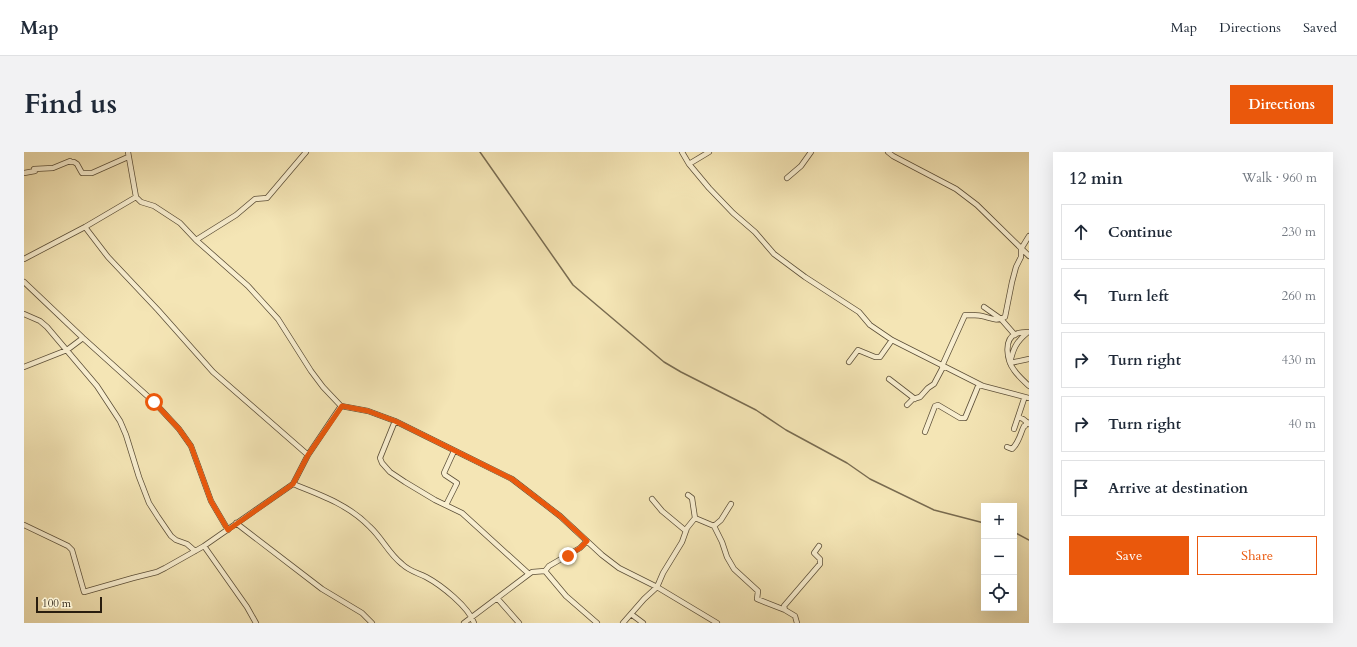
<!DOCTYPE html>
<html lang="en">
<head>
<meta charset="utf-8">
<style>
  body { margin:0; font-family:Cardo,serif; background:#f2f2f3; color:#1f2937 }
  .controls { position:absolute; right:12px; bottom:12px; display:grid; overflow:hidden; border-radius:0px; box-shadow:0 4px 16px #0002 }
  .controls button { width:36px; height:36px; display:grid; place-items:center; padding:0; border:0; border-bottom:1px solid #e0e1e3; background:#fff; color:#1f2937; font:20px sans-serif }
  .scale { position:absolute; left:12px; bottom:10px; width:66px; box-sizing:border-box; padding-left:4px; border:2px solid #291d0f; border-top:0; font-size:11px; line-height:14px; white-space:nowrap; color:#291d0f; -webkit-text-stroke:3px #f8eecf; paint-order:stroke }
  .stop { position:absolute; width:12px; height:12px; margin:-9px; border:3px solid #ea580c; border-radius:50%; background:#fff }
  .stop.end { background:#ea580c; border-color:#fff; box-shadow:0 1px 4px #0008 }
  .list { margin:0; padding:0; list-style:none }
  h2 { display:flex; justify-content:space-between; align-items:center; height:52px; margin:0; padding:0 16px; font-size:17px }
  h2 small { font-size:13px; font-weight:400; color:#747a83 }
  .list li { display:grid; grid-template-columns:26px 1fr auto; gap:12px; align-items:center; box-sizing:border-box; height:56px; margin:0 8px 8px; padding:0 8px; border:1px solid #e0e1e3; border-radius:0px }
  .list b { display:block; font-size:15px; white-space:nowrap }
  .list em { font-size:13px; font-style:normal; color:#747a83 }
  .actions { display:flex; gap:8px; padding:12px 16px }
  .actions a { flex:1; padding:9px 0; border:1px solid #ea580c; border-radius:0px; text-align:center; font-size:14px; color:#ea580c }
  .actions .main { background:#ea580c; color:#fff }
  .icon { flex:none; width:22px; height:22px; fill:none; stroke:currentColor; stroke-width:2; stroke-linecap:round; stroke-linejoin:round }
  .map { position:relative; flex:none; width:1005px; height:471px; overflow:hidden; border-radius:0px }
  header { display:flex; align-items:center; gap:24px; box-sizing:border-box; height:56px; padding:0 20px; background:#fff; border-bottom:1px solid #e0e1e3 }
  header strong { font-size:19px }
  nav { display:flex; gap:22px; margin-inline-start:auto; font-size:14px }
  .intro { display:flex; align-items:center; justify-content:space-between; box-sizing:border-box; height:96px; padding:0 24px }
  h1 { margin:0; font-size:28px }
  .button { padding:10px 18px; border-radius:0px; background:#ea580c; color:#fff; font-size:14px; font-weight:700 }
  main { display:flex; gap:24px; padding:0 24px }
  aside { flex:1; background:#fff; border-radius:0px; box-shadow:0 4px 16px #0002 }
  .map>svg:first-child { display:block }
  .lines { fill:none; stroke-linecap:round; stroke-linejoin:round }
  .stream { stroke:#796c51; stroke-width:1.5 }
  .minor-casing { stroke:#5c4f38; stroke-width:6 }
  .minor { stroke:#f8eecf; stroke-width:4.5 }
  .route { stroke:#ea580c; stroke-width:5 }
</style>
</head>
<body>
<header>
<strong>Map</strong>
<nav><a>Map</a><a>Directions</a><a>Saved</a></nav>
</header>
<div class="intro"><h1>Find us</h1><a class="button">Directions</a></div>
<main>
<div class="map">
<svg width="1005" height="471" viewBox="0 0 1005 471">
  <rect width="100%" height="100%" fill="#f4e5b5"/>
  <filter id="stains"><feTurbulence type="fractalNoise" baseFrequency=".005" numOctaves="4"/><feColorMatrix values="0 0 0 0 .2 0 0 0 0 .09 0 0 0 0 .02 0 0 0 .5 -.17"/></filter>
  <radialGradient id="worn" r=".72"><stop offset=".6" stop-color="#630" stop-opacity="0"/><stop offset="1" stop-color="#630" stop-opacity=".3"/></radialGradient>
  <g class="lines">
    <path class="stream" d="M456,0L549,133L640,210L657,220L732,258L762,278L823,311L846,327L910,358L960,371
      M990,380L1005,388"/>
    <defs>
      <path id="minor" d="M104,0L112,45L117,50L130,54L156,71L172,88L224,134L254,167L287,219L299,235L317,254L344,259L371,269L488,327L536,364L578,403L595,416L633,435L693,471
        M658,0L665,12L685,36L709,61L731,80L750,102L781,125L835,160L846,173L868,188L959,234L1005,246
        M864,0L869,4L932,37L953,53L1005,104
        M665,12L685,0
        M0,21L11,19L10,17L29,16L46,9V10H50L53,12L58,21H68L104,5
        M763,26L777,14L787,0
        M61,75L84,105L134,158L189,220L284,303
        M172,88L212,63L231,47L243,46L282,0
        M0,107L61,75L112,45
        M0,130L59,186L130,250L155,277L167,294L187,349L204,378
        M960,155L977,167L991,183
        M0,162L16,169L23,175L73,234L96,269L102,283L115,325L125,351L134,365L147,384L152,388L163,392L171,399
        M1005,180C1001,180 996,180 992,182C979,187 983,209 990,218C994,224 1000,229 1005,234
        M825,210L834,198L851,205H856L868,188
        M986,211C989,197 992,190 1003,181
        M986,211L1005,207
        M918,214L941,163C946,163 953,163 958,164C967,166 972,170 981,165L988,130L992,115L997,105V97L1005,84
        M0,215L43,198L59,186
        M865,227L891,247
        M883,253L889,247L896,245L904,236L910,232L919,215
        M994,265L999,267L1005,272
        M371,269L356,306L358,311L366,320L381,330L411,348L438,361L505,422
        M990,277L1000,247
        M901,280L911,254L914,253L936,266H941L955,232
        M983,295L988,297C995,291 996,282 1000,274H1001L1003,270
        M269,332C297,343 325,353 346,375C358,386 365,402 378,412C385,419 394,421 402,425C417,433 445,455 450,471
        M664,343L668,346L671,366L690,374L698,390L703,405L710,417L734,439L733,447L761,458
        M628,347L638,359L662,379
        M422,353L433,331L421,323L420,321L430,299
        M212,371L298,437L338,461L348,471
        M0,373L44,394L48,398L60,440L109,426L133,420L141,416L180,394L269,332L284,303L317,254
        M690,374L697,368L707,352
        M180,394L223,455L232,471
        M521,419L542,444L573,471
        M473,446L495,471
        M607,462L619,471
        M440,471L505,422L508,420L521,419L525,414L556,396L563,389
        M599,471L620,447L633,435L639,421L658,390L663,376L671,366
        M773,471L771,464L761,458L760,454L796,412V407L790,401L795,394"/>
    </defs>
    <use href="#minor" class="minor-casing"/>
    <use href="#minor" class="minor"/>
  </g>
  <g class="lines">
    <path class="route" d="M130,250L155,277L167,294L187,349L204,378L269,332L284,303L318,254L344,259L371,269L488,327L536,364L563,389L556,396L544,404"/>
  </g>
  <rect width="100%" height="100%" filter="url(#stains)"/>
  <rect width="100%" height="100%" fill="url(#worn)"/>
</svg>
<div class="controls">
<button>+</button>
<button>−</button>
<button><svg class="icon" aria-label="locate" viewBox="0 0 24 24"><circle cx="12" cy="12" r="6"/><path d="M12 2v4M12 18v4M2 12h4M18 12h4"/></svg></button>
</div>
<div class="scale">100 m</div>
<div class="stop" style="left:130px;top:250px"></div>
<div class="stop end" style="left:544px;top:404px"></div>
</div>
<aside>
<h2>12 min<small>Walk · 960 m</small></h2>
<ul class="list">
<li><svg class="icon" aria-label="ahead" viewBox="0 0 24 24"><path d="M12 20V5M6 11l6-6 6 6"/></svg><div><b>Continue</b></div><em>230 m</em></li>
<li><svg class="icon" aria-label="left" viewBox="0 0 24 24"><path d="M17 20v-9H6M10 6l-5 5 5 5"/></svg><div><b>Turn left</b></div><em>260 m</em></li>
<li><svg class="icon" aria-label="right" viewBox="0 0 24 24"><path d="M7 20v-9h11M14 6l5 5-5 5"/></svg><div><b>Turn right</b></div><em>430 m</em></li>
<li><svg class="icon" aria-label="right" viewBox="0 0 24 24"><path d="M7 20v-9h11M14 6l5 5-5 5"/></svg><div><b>Turn right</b></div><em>40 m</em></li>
<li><svg class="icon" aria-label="arrive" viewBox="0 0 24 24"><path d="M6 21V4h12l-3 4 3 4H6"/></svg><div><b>Arrive at destination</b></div></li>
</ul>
<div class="actions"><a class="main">Save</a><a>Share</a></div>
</aside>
</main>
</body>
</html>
